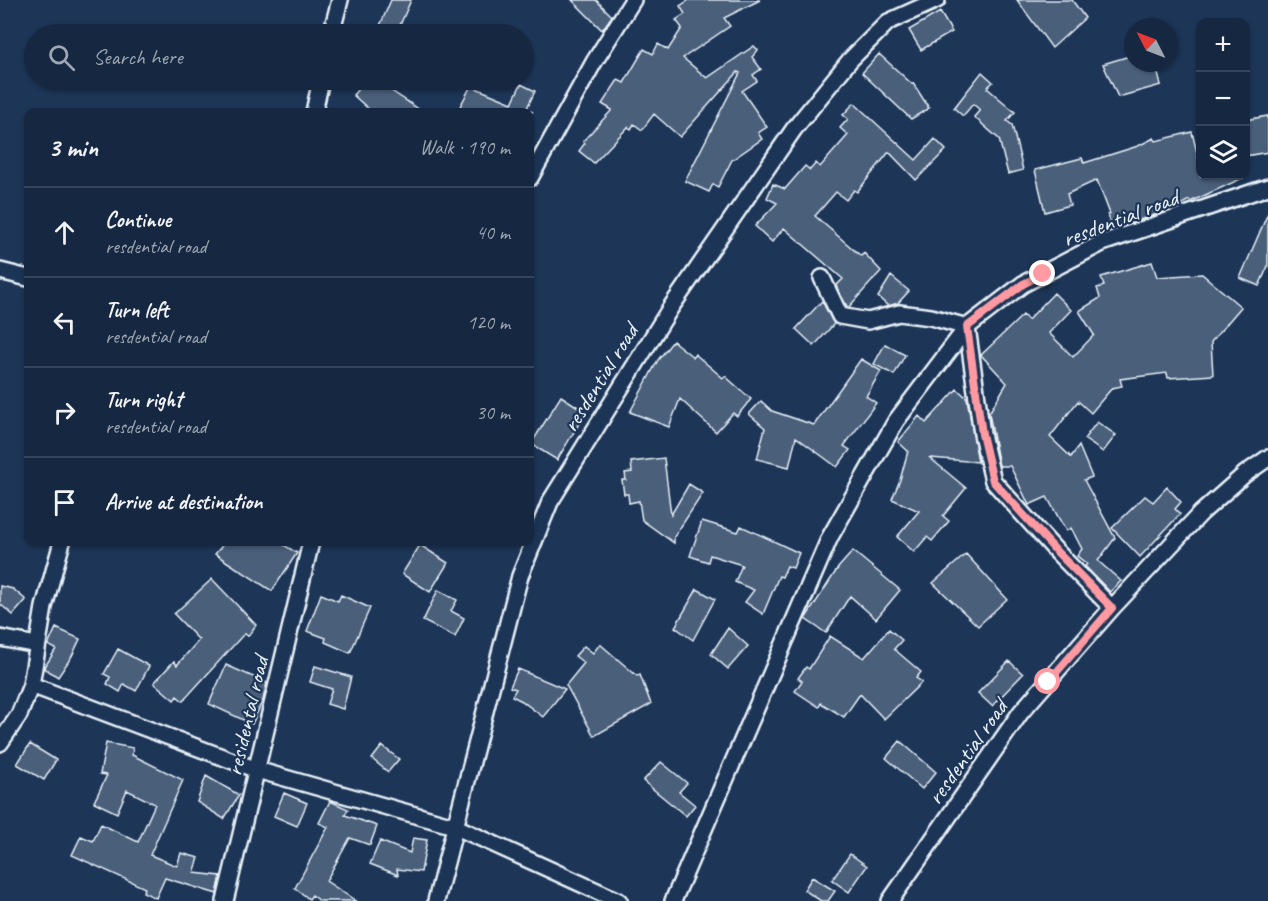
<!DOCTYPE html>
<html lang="en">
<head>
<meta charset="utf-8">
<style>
  body { margin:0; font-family:Caveat,sans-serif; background:#1f3048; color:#f1f3f6 }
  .controls { position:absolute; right:18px; top:18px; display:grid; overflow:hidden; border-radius:12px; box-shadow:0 2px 4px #0004 }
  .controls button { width:54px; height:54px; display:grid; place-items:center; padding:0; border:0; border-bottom:2px solid #35445a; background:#162841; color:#f1f3f6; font:30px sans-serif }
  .compass { position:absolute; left:1124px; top:18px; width:54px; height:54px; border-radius:50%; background:#162841; box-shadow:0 2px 4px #0004; rotate:312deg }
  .stop { position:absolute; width:18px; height:18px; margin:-14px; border:4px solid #ff9aa2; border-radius:50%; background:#fff }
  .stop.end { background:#ff9aa2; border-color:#fff; box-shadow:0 2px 6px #0008 }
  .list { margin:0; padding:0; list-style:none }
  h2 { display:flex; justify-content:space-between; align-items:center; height:78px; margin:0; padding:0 24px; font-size:26px }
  h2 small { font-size:20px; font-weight:400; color:#9ea6b1 }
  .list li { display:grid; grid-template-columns:39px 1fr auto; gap:18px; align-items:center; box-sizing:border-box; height:90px; padding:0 24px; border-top:2px solid #35445a }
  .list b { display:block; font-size:22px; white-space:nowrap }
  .list p { margin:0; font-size:20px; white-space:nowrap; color:#9ea6b1 }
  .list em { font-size:20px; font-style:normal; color:#9ea6b1 }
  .icon { flex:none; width:33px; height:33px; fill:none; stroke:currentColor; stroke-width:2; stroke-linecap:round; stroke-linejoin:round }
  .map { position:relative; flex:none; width:1268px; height:901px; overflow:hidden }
  .search { position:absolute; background:#162841; box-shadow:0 2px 4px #0004; left:24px; top:24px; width:510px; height:66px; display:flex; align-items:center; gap:15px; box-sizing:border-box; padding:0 21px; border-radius:33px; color:#9ea6b1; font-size:22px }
  .panel { position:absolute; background:#162841; box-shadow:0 2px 4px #0004; left:24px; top:108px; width:510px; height:438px; border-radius:12px }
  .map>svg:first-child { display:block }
  .building { fill:#495e7a; stroke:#e8f1f8; stroke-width:1.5 }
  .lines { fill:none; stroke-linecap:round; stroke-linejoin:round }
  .street-casing { stroke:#e8f1f8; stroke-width:20 }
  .street { stroke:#1d3557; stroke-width:15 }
  .route { stroke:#ff9aa2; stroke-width:8 }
  .labels { text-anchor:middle; stroke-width:4.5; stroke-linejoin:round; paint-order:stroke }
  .street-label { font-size:24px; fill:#e8f1f8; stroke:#1d3557 }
</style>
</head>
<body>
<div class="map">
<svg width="1268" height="901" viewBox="0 0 1268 901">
  <rect width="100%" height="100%" fill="#1d3557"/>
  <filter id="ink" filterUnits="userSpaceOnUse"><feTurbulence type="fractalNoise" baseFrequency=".0167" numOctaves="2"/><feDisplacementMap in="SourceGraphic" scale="12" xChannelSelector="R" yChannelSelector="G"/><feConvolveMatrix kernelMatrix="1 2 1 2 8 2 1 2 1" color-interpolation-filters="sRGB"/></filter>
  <g filter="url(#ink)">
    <path class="building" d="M391,0H411L396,34L379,28Z
      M572,0H596L612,16L602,30Z
      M689,0H760L724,18L730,26L683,58L707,78L754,46L758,50L752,57L761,69L753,75L757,81L742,91L767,127L758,133L762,139L732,160L718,187L713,184L709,192L685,181L740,73L738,72L680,137L654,114L642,130L634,124L631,129L628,127L594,163L579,151L585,143L583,141L612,110L602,104L618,80L624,83L644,49L653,54L658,44L668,50L682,28L676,20L685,14L680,6Z
      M1017,0H1072L1085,18L1052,48Z
      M940,12L952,32L921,50L909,30Z
      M879,54L912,84L913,83L929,108L911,119L862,73Z
      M1133,55V63H1155L1161,85L1118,97L1103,64Z
      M982,72L993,82L987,88L1015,112L1007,121L1012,125L1023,170L1008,174L999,139L974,117L980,110L973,104L963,116L954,108Z
      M375,80L423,112H372L353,95L365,81L371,86Z
      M521,84L535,91L526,110L533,112H457L471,86L512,103Z
      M854,103L916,160L935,139L946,150L916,180L889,152L857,192L854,190L846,200L836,192L815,216L861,256L864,253L881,271L848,308L836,286L843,279L784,228L772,242L755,226L777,203L767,198L773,184L785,189L805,166L810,170L816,163L820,167L848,135L840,128L848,119L843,115Z
      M1268,116V152L1245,156V120Z
      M1192,132L1200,165V176H1247L1190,202L1189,200L1173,209L1112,229L1108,215L1110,214L1097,180L1067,194L1070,205L1045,212L1035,170L1082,158L1084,163L1138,146L1154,138L1156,141Z
      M1268,213V266L1259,286L1240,278Z
      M1152,262L1157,277L1202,274L1241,307L1211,342L1213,375L1168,378L1167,373L1120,379L1122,386L1112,388L1091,413L1078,401L1050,437L1071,457L1079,446L1092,477L1084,480L1115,538L1098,561L1121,581L1110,592L1085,566L1087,564L1077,556L1082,549L1071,528L1066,531L1047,497L1029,505L1010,466H999L989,413L1007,383L981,355L1023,315L1028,320L1054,293L1071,310L1049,333L1073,357L1094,335L1079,311L1100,298L1097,288L1104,286L1101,277Z
      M891,276L909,291L898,303L888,306L878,297Z
      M822,301L834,324L814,346L796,329Z
      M673,341L693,357L695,354L723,378L725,376L751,399L737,416L733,413L716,432L680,399L669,427L630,412L658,360Z
      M885,344L905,355L894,375L874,364Z
      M861,359L881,371L866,396L876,403L844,446L850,450L837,467L796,437L789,467L757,459L765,428L749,414L761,401L772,411L814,425Z
      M957,389L967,398L978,462L930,458L966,488L943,516L949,521L932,541L927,537L914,552L897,537L919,511L892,499L900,480L908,451L898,442L919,416L926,423Z
      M561,396L586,412L557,460L531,444Z
      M1097,422L1116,435L1103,452L1084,439Z
      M664,458L671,515L689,484L703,493L674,537V543L642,520L639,501L629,503L628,494H624L622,480H626L625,473L632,472L631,462Z
      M1167,487L1181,502L1175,509L1180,514L1140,557L1112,528L1145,496L1153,502Z
      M702,521L738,532L741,526L799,553L793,568L787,566L782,577L779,576L763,614L745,602L754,590L735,582L742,565L710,555L708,562L690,556Z
      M225,542H279L297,553L272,591L215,554Z
      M420,545L448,563L430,592L402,574Z
      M853,551L900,590L876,619L850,596L826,633L805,619L838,568Z
      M966,554L1007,599L978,626L933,583Z
      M212,579L256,625L248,636L245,634L242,636L183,701L177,696L174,700L154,683L174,661L177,665L199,640L174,614Z
      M0,586L13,589L26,600L13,615L0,604Z
      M697,589L715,599L693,640L675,627Z
      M438,590L457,600L451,611L464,618L455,637L423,621Z
      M321,594L338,601L341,595L370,608L350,653L325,642L326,638L307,631Z
      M56,628L80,639L72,656L58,677L44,668L56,649L48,645Z
      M728,628L748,646L728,669L711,654Z
      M889,629L902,640L894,649L921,672L916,678L922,682L884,719L860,694L844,717L821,703L819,707L795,691L802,681L798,678L806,667L809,669L830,636L864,658Z
      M600,644L637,676L640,675L651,704L594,736L566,685L584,663L575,656L584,646L593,653Z
      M118,649L149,666L136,691L124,684L120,692L107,684L110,677L104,674Z
      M1009,661L1023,674L992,706L978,693Z
      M226,665L267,683L263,700L252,724L209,704Z
      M315,666L351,677L343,709L327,704L332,689L310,682Z
      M518,669L565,689L543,717L522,701L512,696L516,689L510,687Z
      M900,741L936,772L922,789L886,758Z
      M106,743L133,748L132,755L183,780L150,855L177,866L181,853L199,858L194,873L221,876L217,894L165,878L156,898L143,892L145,888L72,855L81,836L93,841L101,824L138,842L155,804L127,790L117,813L94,802L107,775L100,774Z
      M30,744L56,760L44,780L17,764Z
      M382,746L399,759L388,772L372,759Z
      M661,762L687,783L679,792L695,805L686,816L643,781Z
      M206,776L239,795L224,819L197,802Z
      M284,793L307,803L297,826L274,816Z
      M330,801L348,809L345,815L377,826L370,845L350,838L326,881L356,901H320L312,895L309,899L295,888L328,827L319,823Z
      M413,838L427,840L421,872L397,869L398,875L370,864L380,841L410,853Z
      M850,854L867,866L849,892L832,880Z
      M812,877L835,891L828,901H821L804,890Z"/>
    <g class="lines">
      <defs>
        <path id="street" d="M331,34L340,0
          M314,112L321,80
          M530,178L594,62L633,0
          M0,271L28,278
          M822,278L840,316L868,321L899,313L931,317L967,327L982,434L993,481L1057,552L1112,608
          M0,638L37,645
          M31,685L257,770L454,826L619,901
          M0,743L19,715L31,685L44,607L62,542
          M225,901L311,542
          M436,901L520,576L550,502L671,307L794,129L850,60L888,22L937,0
          M673,901L830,537L896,421L967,327L1023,284L1102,243L1268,187
          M890,901L1021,712L1112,608L1201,513L1245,474L1268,458"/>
      </defs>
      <use href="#street" class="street-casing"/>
      <use href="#street" class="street"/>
    </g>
  </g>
  <g class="lines" filter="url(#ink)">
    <path class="route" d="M1043,274L1023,284L967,327L982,434L993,481L1057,552L1112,608L1048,682"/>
  </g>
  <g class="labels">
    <g class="street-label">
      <text transform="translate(1120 218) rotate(-21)" y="8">resdential road</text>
      <text transform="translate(600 378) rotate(-58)" y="8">resdential road</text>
      <text transform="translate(247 716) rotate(-77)" y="8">residental road</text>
      <text transform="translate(967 752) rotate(-55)" y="8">resdential road</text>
    </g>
  </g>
</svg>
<div class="controls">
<button>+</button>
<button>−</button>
<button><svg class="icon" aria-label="layers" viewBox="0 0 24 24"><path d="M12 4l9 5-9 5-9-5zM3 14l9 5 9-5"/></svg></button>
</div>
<svg class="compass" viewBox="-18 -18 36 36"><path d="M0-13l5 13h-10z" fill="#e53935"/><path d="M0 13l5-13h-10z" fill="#9ea6b1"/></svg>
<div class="stop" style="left:1048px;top:682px"></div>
<div class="stop end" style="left:1043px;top:274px"></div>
<div class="search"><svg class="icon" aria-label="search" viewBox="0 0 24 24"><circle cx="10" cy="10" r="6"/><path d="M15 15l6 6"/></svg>Search here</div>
<section class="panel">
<h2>3 min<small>Walk · 190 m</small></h2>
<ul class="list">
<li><svg class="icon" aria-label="ahead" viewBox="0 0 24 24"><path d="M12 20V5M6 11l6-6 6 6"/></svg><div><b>Continue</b><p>resdential road</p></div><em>40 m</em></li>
<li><svg class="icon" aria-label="left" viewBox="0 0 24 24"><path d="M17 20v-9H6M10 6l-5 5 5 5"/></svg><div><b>Turn left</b><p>resdential road</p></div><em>120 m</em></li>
<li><svg class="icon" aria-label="right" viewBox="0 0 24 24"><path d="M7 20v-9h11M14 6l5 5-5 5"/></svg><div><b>Turn right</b><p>resdential road</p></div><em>30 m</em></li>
<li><svg class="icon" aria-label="arrive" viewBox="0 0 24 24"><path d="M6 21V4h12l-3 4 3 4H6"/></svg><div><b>Arrive at destination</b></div></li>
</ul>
</section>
</div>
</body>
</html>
